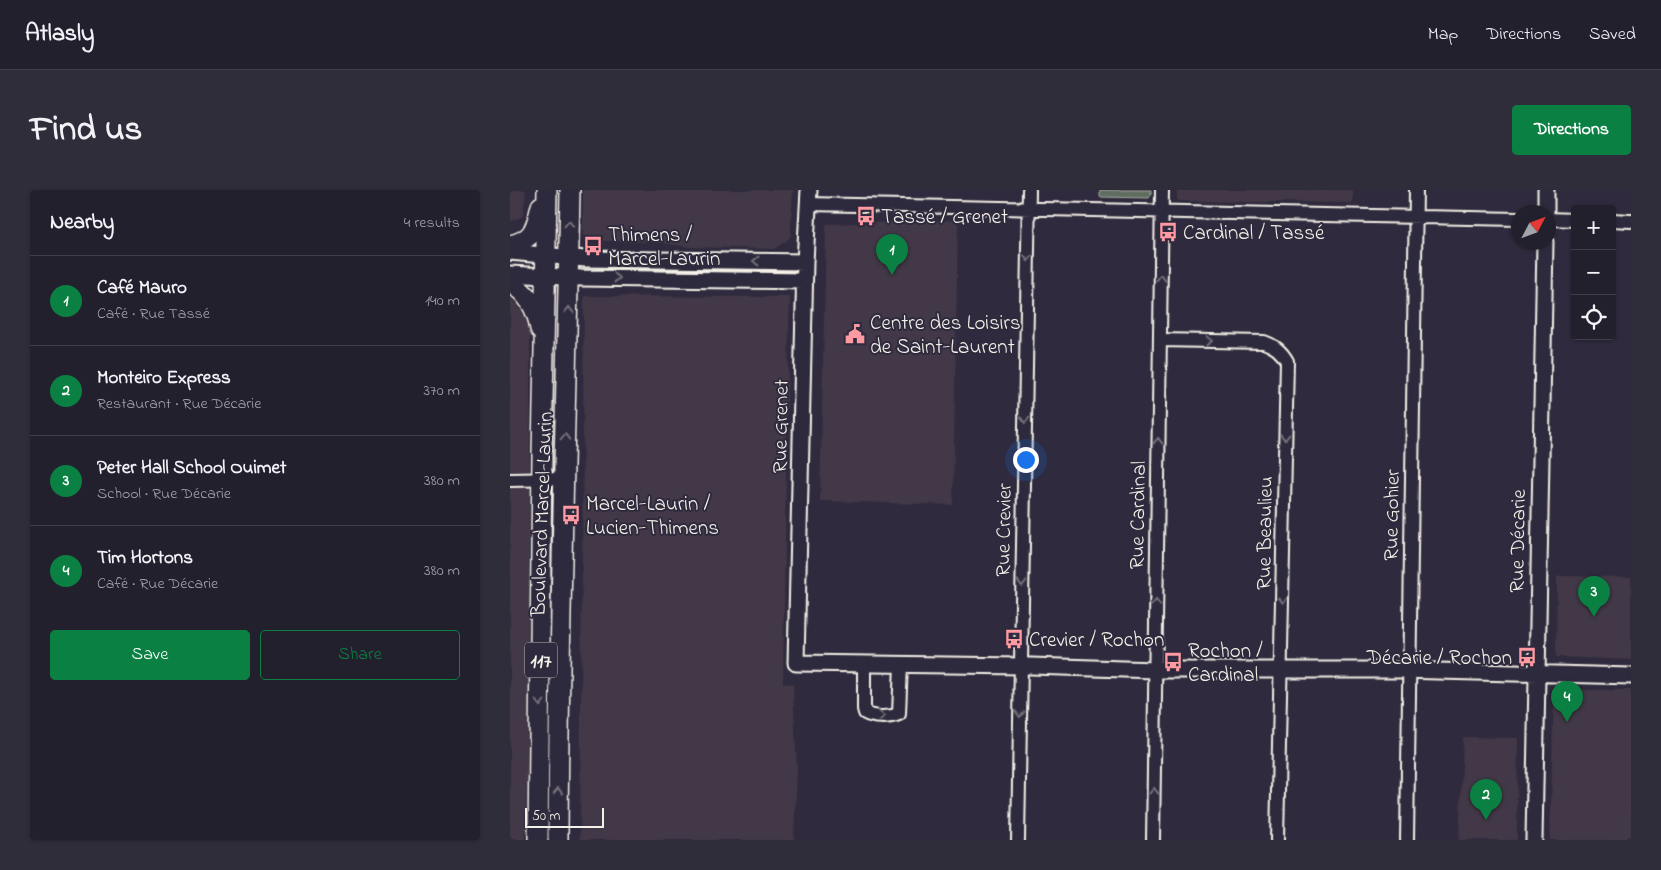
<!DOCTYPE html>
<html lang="en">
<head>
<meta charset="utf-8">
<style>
  body { margin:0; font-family:"Indie Flower",sans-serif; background:#2f2d3a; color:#f1f3f6 }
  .controls { position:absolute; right:15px; top:15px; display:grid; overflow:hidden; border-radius:5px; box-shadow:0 1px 4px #0004 }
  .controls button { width:45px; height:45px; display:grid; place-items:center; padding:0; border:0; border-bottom:1px solid #403e4a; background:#23202e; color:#f1f3f6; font:25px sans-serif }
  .compass { position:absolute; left:1001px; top:15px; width:45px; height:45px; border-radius:50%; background:#23202e; box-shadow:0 1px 4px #0004; rotate:49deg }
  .scale { position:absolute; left:15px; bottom:12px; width:79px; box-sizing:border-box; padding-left:5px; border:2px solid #f4f1e8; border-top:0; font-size:14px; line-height:18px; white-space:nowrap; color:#f4f1e8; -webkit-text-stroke:4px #2f2a3d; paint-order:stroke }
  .you { position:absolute; left:515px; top:269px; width:18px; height:18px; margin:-12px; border:4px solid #fff; border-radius:50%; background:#1a73e8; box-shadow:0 0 0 8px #1a73e833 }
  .badge { display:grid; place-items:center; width:32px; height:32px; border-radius:50%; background:#0b8043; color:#fff; font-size:16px; font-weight:700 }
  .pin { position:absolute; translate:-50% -41px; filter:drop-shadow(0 1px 2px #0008) }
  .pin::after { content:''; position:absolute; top:26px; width:18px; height:15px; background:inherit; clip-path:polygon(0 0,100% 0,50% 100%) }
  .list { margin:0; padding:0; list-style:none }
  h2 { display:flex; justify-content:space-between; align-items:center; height:65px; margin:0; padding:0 20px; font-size:21px }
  h2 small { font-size:16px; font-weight:400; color:#a3a3aa }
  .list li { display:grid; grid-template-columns:32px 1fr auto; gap:15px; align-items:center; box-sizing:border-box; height:90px; padding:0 20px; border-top:1px solid #403e4a }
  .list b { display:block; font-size:19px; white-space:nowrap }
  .list p { margin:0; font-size:16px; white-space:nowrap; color:#a3a3aa }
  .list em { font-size:16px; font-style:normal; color:#a3a3aa }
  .actions { display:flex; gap:10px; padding:15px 20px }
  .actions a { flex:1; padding:11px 0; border:1px solid #0b8043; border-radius:5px; text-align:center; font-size:18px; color:#0b8043 }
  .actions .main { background:#0b8043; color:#fff }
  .icon { flex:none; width:28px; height:28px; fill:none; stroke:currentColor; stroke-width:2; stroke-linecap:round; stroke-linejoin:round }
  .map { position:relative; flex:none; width:1121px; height:650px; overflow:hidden; border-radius:5px }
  header { display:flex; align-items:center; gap:30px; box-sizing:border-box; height:70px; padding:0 25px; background:#23202e; border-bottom:1px solid #403e4a }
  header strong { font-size:24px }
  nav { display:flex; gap:28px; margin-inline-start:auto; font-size:18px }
  .intro { display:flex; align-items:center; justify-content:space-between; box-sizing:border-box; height:120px; padding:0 30px }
  h1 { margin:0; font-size:35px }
  .button { padding:12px 22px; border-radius:5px; background:#0b8043; color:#fff; font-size:18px; font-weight:700 }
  main { display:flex; gap:30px; padding:0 30px }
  aside { flex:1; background:#23202e; border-radius:5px; box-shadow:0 1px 4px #0004 }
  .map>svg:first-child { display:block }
  .built { fill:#423847 }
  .green { fill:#606c61; stroke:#aaaea4 }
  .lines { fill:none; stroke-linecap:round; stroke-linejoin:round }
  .minor-casing { stroke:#f4f1e8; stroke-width:16 }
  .tertiary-casing { stroke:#f4f1e8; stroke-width:19 }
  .primary-casing { stroke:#f4f1e8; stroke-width:22 }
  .minor { stroke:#2f2a3d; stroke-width:12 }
  .tertiary { stroke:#2f2a3d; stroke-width:15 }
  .primary { stroke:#2f2a3d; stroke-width:19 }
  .oneway { stroke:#747079 }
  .labels { text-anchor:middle; stroke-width:4; stroke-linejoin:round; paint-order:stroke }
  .shield { fill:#2f2a3d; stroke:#b9b5b5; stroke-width:1 }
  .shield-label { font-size:20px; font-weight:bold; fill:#f4f1e8 }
  .poi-label { font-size:21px; fill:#f4f1e8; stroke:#2f2a3d; text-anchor:start }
  .street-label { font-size:21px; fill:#f4f1e8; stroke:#2f2a3d }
</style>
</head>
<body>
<header>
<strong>Atlasly</strong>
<nav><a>Map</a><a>Directions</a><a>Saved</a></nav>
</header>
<div class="intro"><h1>Find us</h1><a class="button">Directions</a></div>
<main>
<aside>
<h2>Nearby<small>4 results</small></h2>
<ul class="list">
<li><span class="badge">1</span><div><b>Café Mauro</b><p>Café · Rue Tassé</p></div><em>140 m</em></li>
<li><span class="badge">2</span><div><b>Monteiro Express</b><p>Restaurant · Rue Décarie</p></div><em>370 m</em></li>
<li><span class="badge">3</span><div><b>Peter Hall School Ouimet</b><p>School · Rue Décarie</p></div><em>380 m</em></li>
<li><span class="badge">4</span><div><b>Tim Hortons</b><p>Café · Rue Décarie</p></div><em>380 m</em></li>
</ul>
<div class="actions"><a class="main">Save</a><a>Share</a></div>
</aside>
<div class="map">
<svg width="1121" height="650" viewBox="0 0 1121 650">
  <rect width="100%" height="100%" fill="#2f2a3d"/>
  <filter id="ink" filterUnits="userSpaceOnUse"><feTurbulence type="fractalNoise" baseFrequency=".02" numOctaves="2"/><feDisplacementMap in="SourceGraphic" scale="10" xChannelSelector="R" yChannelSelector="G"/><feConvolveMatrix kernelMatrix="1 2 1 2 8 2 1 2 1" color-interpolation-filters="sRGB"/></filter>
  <g filter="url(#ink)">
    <path class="built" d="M0,0H16L13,26L0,32Z
      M73,0H283L281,44L279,49L264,59L179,57L145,52L80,51L73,46Z
      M667,0H843V13L669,11L667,9Z
      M448,30L443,315L310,311L316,34Z
      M0,106L20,127V230L18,558L15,650H0Z
      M74,106L280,107L277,212L273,493L283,494L287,580L284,650H70Z
      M1047,386L1121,387V470L1046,467Z
      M1044,500H1121V650H1040Z
      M953,547L1008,548L1007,650H949Z"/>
    <path class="green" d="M590,0H641V5L639,8L590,7Z"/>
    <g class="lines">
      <defs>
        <path id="minor" d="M298,14L1008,29
          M1038,29L1065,30
          M1102,30L1121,31
          M650,150L754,152C765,156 771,161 777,171L767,650
          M0,290L54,289
          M354,474V519L355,523C364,528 379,528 389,524L391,474
          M508,650L519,0
          M643,650L652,0
          M897,650L906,0"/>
        <path id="tertiary" d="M299,0L295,72L286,473L521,476L645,480H890L1121,486
          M1036,22V0
          M0,62L75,69L295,72
          M0,84L71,88L294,91
          M1024,650L1035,52"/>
        <path id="primary" d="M0,55C24,50 26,37 31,16
          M0,93C18,103 27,120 30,139
          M28,650L32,265L37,0
          M48,650C49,433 56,217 60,0"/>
      </defs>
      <use href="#minor" class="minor-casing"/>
      <use href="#tertiary" class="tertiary-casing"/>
      <use href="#primary" class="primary-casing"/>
      <use href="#minor" class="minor"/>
      <use href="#tertiary" class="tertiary"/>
      <use href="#primary" class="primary"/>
    </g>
    <defs><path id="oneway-chevron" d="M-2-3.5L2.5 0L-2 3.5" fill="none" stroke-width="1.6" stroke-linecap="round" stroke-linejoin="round" transform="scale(1.25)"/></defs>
    <g class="oneway">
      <use href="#oneway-chevron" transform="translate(59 34) rotate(-89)"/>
      <use href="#oneway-chevron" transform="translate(518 68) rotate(91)"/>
      <use href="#oneway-chevron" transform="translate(246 71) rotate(-179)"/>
      <use href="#oneway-chevron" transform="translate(107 88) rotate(1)"/>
      <use href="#oneway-chevron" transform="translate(651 88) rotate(-89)"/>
      <use href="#oneway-chevron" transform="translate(59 120) rotate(-89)"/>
      <use href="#oneway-chevron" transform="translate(699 151) rotate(1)"/>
      <use href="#oneway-chevron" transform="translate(515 230) rotate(91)"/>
      <use href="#oneway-chevron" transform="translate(55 247) rotate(-88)"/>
      <use href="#oneway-chevron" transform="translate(775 247) rotate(91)"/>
      <use href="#oneway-chevron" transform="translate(648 251) rotate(-89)"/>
      <use href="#oneway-chevron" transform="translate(512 393) rotate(91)"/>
      <use href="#oneway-chevron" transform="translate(773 410) rotate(91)"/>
      <use href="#oneway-chevron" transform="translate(646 413) rotate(-89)"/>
      <use href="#oneway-chevron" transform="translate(30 513) rotate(90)"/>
      <use href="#oneway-chevron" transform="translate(510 524) rotate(91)"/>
      <use href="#oneway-chevron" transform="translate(372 526) rotate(-2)"/>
      <use href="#oneway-chevron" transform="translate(48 601) rotate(-89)"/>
      <use href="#oneway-chevron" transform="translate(644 601) rotate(-89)"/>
    </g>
  </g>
  <defs>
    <symbol id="bus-bare" viewBox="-9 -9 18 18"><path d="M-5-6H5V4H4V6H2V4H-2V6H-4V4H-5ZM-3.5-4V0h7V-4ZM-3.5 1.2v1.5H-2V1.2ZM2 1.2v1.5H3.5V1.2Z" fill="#ff9aa2" stroke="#2f2a3d" stroke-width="2.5" paint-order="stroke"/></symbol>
    <symbol id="civic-bare" viewBox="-9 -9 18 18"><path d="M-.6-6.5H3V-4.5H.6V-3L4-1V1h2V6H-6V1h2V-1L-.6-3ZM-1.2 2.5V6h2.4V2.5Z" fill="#ff9aa2" stroke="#2f2a3d" stroke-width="2.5" paint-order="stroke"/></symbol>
  </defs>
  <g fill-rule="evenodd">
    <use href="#bus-bare" x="342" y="12" width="28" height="28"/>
    <use href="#bus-bare" x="644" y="28" width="28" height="28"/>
    <use href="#bus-bare" x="69" y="42" width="28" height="28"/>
    <use href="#civic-bare" x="331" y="130" width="28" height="28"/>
    <use href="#bus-bare" x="47" y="311" width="28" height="28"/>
    <use href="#bus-bare" x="490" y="435" width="28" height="28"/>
    <use href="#bus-bare" x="1003" y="453" width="28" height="28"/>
    <use href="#bus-bare" x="649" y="458" width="28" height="28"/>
  </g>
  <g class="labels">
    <rect class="shield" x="15" y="452.5" width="32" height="35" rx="4"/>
    <g class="shield-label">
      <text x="31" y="477">117</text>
    </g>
    <g class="poi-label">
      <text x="371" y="33">Tassé / Grenet</text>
      <text x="673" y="49">Cardinal / Tassé</text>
      <text x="98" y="51">Thimens /<tspan x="98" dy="24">Marcel-Laurin</tspan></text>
      <text x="360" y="139">Centre des Loisirs<tspan x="360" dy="24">de Saint-Laurent</tspan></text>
      <text x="76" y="320">Marcel-Laurin /<tspan x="76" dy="24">Lucien-Thimens</tspan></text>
      <text x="519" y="456">Crevier / Rochon</text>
      <text x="678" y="467">Rochon /<tspan x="678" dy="24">Cardinal</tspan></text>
      <text x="1002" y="474" text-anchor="end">Décarie / Rochon</text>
    </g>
    <g class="street-label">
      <text transform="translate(270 236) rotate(-89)" y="7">Rue Grenet</text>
      <text transform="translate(31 324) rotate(-88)" y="7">Boulevard Marcel-Laurin</text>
      <text transform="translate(627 325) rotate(-89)" y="7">Rue Cardinal</text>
      <text transform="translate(881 325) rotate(-89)" y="7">Rue Gohier</text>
      <text transform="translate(493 340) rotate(-89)" y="7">Rue Crevier</text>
      <text transform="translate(754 343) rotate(-89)" y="7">Rue Beaulieu</text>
      <text transform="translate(1007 351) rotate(-89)" y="7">Rue Décarie</text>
    </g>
  </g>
</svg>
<div class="controls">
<button>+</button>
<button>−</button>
<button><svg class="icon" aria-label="locate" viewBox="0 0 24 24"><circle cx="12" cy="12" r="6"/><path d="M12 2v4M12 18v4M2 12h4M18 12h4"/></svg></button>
</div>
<svg class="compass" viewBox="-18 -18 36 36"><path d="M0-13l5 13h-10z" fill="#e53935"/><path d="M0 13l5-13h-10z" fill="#a3a3aa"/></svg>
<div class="scale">50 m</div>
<div class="you"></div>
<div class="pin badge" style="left:382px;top:85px">1</div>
<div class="pin badge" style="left:976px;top:630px">2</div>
<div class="pin badge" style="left:1084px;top:427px">3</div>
<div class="pin badge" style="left:1057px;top:532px">4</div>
</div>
</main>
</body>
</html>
